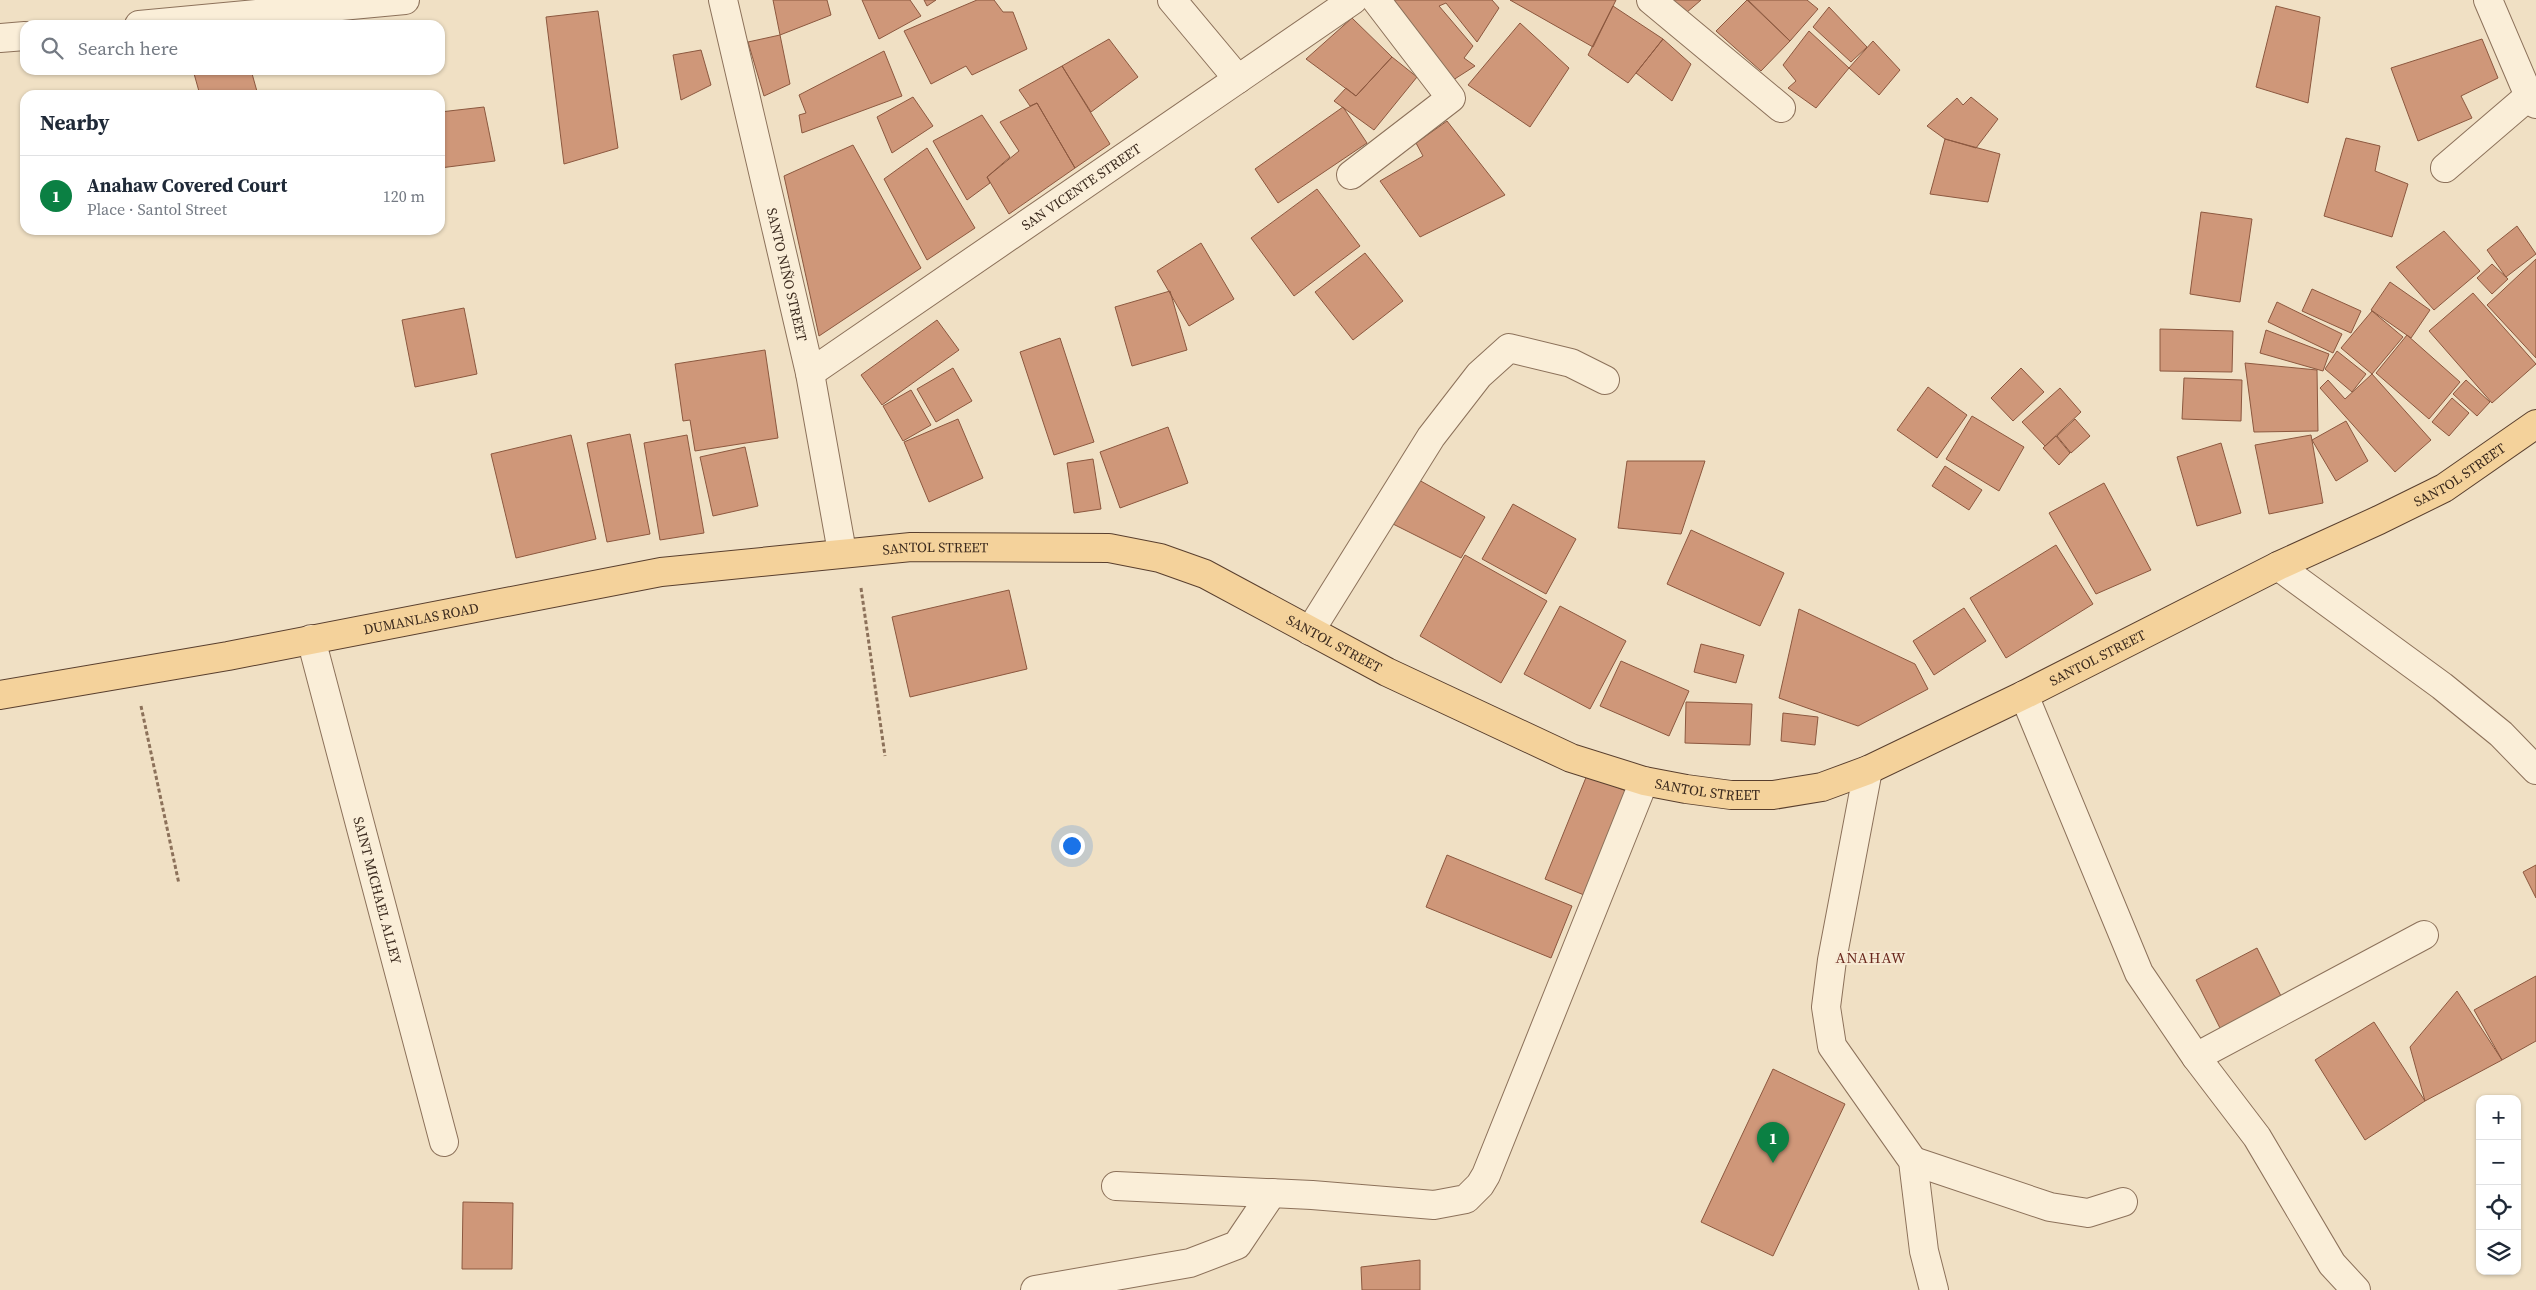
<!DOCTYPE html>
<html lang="en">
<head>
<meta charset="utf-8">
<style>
  body { margin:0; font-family:"Source Serif 4",serif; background:#f6f6f7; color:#1f2937 }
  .controls { position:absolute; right:15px; bottom:15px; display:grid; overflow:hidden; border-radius:10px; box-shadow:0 1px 4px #0004 }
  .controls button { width:45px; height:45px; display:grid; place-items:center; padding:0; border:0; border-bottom:1px solid #e0e1e3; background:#fff; color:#1f2937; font:25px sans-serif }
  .you { position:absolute; left:1071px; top:845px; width:18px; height:18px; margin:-12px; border:4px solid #fff; border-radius:50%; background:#1a73e8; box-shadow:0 0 0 8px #1a73e833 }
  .badge { display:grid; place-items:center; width:32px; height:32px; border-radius:50%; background:#0b8043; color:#fff; font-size:16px; font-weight:700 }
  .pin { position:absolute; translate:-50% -41px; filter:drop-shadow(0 1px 2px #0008) }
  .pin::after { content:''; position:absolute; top:26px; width:18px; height:15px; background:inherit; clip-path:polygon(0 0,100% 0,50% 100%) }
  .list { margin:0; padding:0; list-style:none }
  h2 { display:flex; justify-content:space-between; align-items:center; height:65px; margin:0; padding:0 20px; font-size:21px }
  h2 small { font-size:16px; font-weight:400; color:#747a83 }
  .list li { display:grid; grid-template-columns:32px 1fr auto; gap:15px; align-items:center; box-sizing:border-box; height:80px; padding:0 20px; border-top:1px solid #e0e1e3 }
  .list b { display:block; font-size:19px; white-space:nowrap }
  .list p { margin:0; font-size:16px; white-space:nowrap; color:#747a83 }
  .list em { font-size:16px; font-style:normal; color:#747a83 }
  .icon { flex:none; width:28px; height:28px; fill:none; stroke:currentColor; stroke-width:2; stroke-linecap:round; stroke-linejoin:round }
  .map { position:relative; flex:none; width:2536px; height:1290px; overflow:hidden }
  .search { position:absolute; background:#fff; box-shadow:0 1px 4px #0004; left:20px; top:20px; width:425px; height:55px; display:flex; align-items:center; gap:12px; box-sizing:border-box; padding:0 18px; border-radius:15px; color:#747a83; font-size:19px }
  .panel { position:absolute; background:#fff; box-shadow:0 1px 4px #0004; left:20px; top:90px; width:425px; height:145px; border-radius:15px }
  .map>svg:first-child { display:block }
  .building { fill:#cf9779; stroke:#8c583f }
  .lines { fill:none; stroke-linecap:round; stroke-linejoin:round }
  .minor-casing { stroke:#8c715a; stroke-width:30 }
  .major-casing { stroke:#593f2e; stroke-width:30 }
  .path { stroke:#8c715a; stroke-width:3; stroke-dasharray:4 2.5; stroke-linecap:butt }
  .minor { stroke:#faeed8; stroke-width:28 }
  .major { stroke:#f4d29b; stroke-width:28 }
  .labels { text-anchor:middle; stroke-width:4; stroke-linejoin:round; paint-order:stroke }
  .street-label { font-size:14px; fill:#3b2a1e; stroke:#f7ead4 }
  .neighbourhood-label { font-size:15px; letter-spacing:1px; fill:#69271c; stroke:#f7ead4 }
</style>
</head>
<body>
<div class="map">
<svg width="2536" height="1290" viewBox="0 0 2536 1290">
  <rect width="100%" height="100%" fill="#f0e0c4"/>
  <path class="building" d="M773,0H827L831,15L780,35Z
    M862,0H910L921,16L879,39Z
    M924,0H936L927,6Z
    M977,0H994L1003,12H1013L1027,49L972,75L966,66L931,84L904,31Z
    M1392,0H1492L1499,8L1477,42L1446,3L1439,6L1473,46L1464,58L1475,66L1450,82Z
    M1510,0H1616L1593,47Z
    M1668,0H1701L1686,13Z
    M1747,0L1790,41L1761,71L1716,31Z
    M1748,0H1807L1818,9L1790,41Z
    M1613,6L1663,39L1628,83L1588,55Z
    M2276,6L2320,17L2308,103L2256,87Z
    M1829,7L1867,47L1851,62L1813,27Z
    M598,11L618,148L564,164L546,17Z
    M1352,18L1392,57L1356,96L1306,59Z
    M1520,23L1569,68L1530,127L1468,85Z
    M1809,31L1849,68L1816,108L1788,88L1796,81L1783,65Z
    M780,35L790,84L764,96L748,42Z
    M1109,39L1138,77L1091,112L1062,66Z
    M1663,39L1691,64L1672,101L1636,73Z
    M2482,39L2498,78L2461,96L2472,118L2418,141L2391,68Z
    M1873,41L1900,70L1879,95L1849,68Z
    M701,50L711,85L681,100L673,55Z
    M884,51L902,96L802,133L799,115L806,113L799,95Z
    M1392,57L1417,77L1374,130L1334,101L1346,88L1356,96Z
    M1062,66L1110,144L1075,168L1037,103L1030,106L1019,90Z
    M193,70H251L258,95H200Z
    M913,97L933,126L892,153L877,117Z
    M1971,97L1998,119L1976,148L1945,139L1927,126L1957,98L1963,105Z
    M1037,103L1075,168L1009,214L987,177L1019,151L1000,122Z
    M484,107L495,161L440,168V112Z
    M1343,107L1367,143L1278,203L1255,169Z
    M982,115L1010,157L987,177L990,183L967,200L933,141Z
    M1447,121L1505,195L1420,237L1380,181L1423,156L1416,143Z
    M2346,138L2380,146L2375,171L2408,184L2392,237L2324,216Z
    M1945,139L2000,154L1988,202L1930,194Z
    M853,145L921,268L819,336L784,176Z
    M927,148L975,228L927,260L884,179Z
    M1317,189L1360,246L1294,296L1251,238Z
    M2201,212L2252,219L2240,302L2190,294Z
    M2517,226L2536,254L2506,277L2487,250Z
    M2444,231L2480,271L2434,310L2396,267Z
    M1201,243L1234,299L1189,326L1157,271Z
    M1365,253L1403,301L1353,340L1315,292Z
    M2536,259V358L2487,305Z
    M2492,264L2508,279L2492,294L2477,278Z
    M2390,282L2430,310L2411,338L2371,310Z
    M2312,289L2361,311L2351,333L2302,311Z
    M1170,291L1187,350L1132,366L1115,307Z
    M2473,293L2536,364L2492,403L2429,331Z
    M2277,302L2342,334L2333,353L2268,322Z
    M464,308L477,374L415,387L402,320Z
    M2372,311L2403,337L2372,374L2341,348Z
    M937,320L959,350L882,405L861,375Z
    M2160,329L2233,331L2232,372L2160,371Z
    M2266,330L2329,354L2323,371L2260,353Z
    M2407,335L2460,382L2429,419L2376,373Z
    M1060,338L1094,442L1054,455L1020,352Z
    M765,350L778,438L695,451L690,420L683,421L675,364Z
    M2337,351L2366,374L2352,392L2325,369Z
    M2245,363L2317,370L2318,431L2254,432Z
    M953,368L972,401L936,422L917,389Z
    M2021,368L2044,392L2013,421L1991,398Z
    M2372,374L2431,440L2395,472L2320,388L2328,380L2345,399Z
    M2184,378L2242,380L2241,421L2182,419Z
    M2466,380L2490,402L2477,416L2453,394Z
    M1928,387L1967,415L1937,458L1897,430Z
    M2060,388L2081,412L2045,446L2022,422Z
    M911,390L931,425L903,441L883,406Z
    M2452,398L2469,413L2449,436L2432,422Z
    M1972,416L2024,447L1999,491L1946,459Z
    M958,419L983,478L929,502L904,442Z
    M2075,419L2090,436L2071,453L2057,436Z
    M2346,421L2368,461L2336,481L2312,440Z
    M1168,427L1188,483L1120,508L1100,452Z
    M630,434L650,534L607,542L587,443Z
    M571,435L596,539L516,558L491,454Z
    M687,435L704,533L660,540L644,443Z
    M2311,435L2323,503L2269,514L2255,445Z
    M2056,436L2070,453L2059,465L2043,448Z
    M2221,443L2241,513L2197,526L2177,457Z
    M745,447L758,506L713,516L700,457Z
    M1093,459L1101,509L1074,513L1067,463Z
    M1627,461H1705L1681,534L1618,528Z
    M1945,466L1982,490L1969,510L1932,486Z
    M1410,475L1485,517L1461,558L1385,520Z
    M2104,483L2151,570L2096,594L2049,513Z
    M1513,504L1576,539L1546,594L1482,559Z
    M1691,530L1784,573L1760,626L1667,584Z
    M2056,545L2093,604L2006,658L1970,598Z
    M1465,555L1547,601L1501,683L1420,636Z
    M1009,590L1027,669L910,697L892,617Z
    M1560,606L1626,641L1590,709L1524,674Z
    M1964,608L1986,641L1934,675L1913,641Z
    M1799,609L1915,664L1928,689L1858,726L1779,698Z
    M1701,644L1744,655L1736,683L1694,672Z
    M1621,661L1689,691L1669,736L1600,706Z
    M1686,702L1752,704L1750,745L1685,743Z
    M1783,713L1818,717L1815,745L1781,741Z
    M1587,775L1626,791L1584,895L1545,879Z
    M1447,855L1572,906L1551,958L1426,907Z
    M2536,865V898L2523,872Z
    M2257,948L2287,1008L2226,1040L2196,980Z
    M2536,976V1041L2502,1060L2474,1010Z
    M2457,991L2502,1060L2425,1101L2410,1047Z
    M2374,1022L2425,1101L2365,1140L2315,1060Z
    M1773,1069L1845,1104L1773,1256L1701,1222Z
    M463,1202L513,1203L512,1269H462Z
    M1420,1260V1290H1362L1361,1267Z"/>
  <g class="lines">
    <defs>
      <g id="minor">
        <path id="s1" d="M723,0L810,373L842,552"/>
        <path d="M1172,0L1238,79"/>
        <path d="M1651,0L1781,108"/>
        <path d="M2488,0L2529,96L2536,104"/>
        <path d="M139,25L405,0"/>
        <path d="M0,38L25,36"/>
        <path d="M2445,168L2529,96"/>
        <path d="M1351,175L1451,98L1376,0"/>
        <path id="s2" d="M810,373L1353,0"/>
        <path d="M2278,566L2442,686L2501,734L2536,770"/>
        <path d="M1310,631L1431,437L1479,375L1509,348L1571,363L1605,380"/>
        <path id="s3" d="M311,639L444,1142"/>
        <path d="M2024,695L2139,973L2196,1057L2257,1137L2332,1264L2356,1290"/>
        <path d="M1868,770L1832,960L1826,1007L1832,1046L1913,1161L1924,1251L1934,1290"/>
        <path d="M2196,1057L2424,935"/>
        <path d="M1913,1161L2050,1207L2088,1213L2123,1202"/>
        <path d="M1116,1186L1312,1195L1434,1205L1466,1199L1480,1185L1486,1175L1644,781"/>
        <path d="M1035,1290L1190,1263L1237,1245L1272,1193"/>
      </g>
      <g id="major">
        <path id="s4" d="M0,695L228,656L661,572L911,547L1109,548L1160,558L1205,574L1387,672L1571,758L1644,781L1686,789L1731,795H1773L1822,787L1868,770L2024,695L2278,566L2379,520L2444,488L2536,424"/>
      </g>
    </defs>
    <use href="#minor" class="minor-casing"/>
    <use href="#major" class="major-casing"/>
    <path class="path" d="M861,588L885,756
      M141,706L179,884"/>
    <use href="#minor" class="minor"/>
    <use href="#major" class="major"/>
  </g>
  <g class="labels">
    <g class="street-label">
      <text dy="5" stroke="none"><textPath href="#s2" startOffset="329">SAN VICENTE STREET</textPath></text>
      <text dy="5" stroke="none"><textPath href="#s1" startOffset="282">SANTO NIÑO STREET</textPath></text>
      <text dy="5" stroke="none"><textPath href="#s4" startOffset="2598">SANTOL STREET</textPath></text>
      <text dy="5" stroke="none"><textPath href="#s4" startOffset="948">SANTOL STREET</textPath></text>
      <text dy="5" stroke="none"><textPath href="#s4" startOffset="428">DUMANLAS ROAD</textPath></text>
      <text dy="5" stroke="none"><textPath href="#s4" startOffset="1368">SANTOL STREET</textPath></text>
      <text dy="5" stroke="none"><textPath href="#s4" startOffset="2192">SANTOL STREET</textPath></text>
      <text dy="5" stroke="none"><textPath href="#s4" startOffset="1772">SANTOL STREET</textPath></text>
      <text dy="5" stroke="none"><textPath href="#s3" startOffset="260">SAINT MICHAEL ALLEY</textPath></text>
    </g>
    <g class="neighbourhood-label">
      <text x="1871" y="963">ANAHAW</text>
    </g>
  </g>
</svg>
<div class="controls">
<button>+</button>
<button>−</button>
<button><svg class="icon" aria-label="locate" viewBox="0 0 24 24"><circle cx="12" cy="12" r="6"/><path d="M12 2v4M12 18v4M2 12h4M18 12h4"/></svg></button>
<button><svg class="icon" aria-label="layers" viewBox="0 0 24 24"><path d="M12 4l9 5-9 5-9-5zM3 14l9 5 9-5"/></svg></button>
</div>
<div class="you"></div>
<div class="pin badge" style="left:1773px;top:1163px">1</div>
<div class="search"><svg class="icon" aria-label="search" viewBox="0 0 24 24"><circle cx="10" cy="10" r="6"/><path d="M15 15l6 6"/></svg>Search here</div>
<section class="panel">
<h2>Nearby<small></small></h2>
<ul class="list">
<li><span class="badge">1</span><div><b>Anahaw Covered Court</b><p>Place · Santol Street</p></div><em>120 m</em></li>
</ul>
</section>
</div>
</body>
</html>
